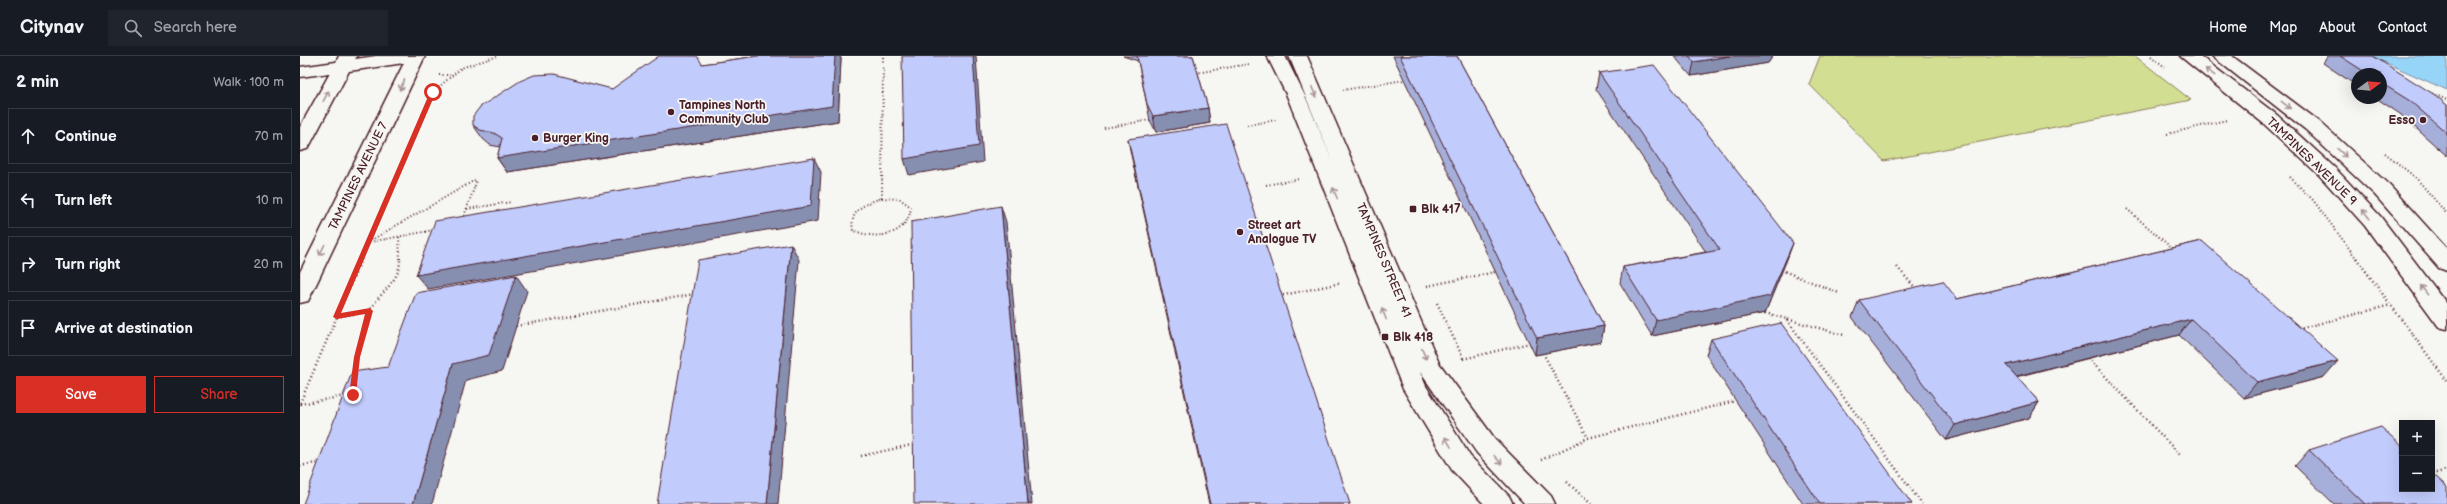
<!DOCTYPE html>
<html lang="en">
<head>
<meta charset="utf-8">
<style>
  body { margin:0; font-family:"Balsamiq Sans",sans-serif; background:#20242c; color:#f1f3f6 }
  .controls { position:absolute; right:12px; bottom:12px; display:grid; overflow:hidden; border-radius:0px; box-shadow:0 4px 16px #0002 }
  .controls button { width:36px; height:36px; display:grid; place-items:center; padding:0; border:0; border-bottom:1px solid #363941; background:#171b24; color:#f1f3f6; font:20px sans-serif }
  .compass { position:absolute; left:2051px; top:12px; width:36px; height:36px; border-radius:50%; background:#171b24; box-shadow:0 4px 16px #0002; rotate:74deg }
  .stop { position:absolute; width:12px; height:12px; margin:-9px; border:3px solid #d93025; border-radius:50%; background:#fff }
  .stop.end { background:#d93025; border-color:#fff; box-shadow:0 1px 4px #0008 }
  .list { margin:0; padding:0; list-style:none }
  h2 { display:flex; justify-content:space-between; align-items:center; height:52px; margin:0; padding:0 16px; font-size:17px }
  h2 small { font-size:13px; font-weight:400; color:#9ea1a6 }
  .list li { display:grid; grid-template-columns:26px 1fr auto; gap:12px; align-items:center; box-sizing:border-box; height:56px; margin:0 8px 8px; padding:0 8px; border:1px solid #363941; border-radius:0px }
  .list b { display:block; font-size:15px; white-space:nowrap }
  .list em { font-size:13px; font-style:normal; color:#9ea1a6 }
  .actions { display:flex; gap:8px; padding:12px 16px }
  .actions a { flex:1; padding:9px 0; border:1px solid #d93025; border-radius:0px; text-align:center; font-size:14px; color:#d93025 }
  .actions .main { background:#d93025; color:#fff }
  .icon { flex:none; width:22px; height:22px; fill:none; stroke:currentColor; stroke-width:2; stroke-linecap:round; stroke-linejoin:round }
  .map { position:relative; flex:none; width:2147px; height:448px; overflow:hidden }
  header { display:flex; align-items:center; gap:24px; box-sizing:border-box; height:56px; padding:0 20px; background:#171b24; border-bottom:1px solid #363941 }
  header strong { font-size:19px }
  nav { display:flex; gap:22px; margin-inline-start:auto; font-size:14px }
  .search { width:280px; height:36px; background:#20242c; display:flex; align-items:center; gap:10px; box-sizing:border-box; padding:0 14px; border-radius:0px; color:#9ea1a6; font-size:15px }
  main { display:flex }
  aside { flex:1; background:#171b24 }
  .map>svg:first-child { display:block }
  .green { fill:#d2de92; stroke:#8e7e5e }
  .water { fill:#97d5f8; stroke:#788ca6 }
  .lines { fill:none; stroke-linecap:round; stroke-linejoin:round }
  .minor-casing { stroke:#4a1f2b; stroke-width:3 }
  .secondary-casing { stroke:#4a1f2b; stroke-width:3 }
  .path-far1 { stroke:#4a1f2b; stroke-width:2; stroke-dasharray:1 2.5; stroke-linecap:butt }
  .path { stroke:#4a1f2b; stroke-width:2.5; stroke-dasharray:1 3; stroke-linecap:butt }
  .minor { fill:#f6f6f2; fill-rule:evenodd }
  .secondary { fill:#f6f6f2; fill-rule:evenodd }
  .wall { fill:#a6afda; stroke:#4a1f2b }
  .shaded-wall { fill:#878fb1; stroke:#4a1f2b }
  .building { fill:#c1ccfd; stroke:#4a1f2b }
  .oneway { stroke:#a99598 }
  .route { fill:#d93025 }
  .poi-dot { fill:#4a1f2b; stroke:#f6f6f2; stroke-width:1.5 }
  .labels { text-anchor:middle; stroke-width:3.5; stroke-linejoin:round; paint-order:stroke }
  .poi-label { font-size:12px; font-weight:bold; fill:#4a1f2b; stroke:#f6f6f2; text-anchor:start }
  .street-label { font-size:12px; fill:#4a1f2b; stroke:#f6f6f2 }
</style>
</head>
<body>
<header>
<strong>Citynav</strong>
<div class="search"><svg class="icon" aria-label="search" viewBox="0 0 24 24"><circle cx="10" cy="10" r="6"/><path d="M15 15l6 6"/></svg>Search here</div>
<nav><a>Home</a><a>Map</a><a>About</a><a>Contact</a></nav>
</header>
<main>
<aside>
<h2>2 min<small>Walk · 100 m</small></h2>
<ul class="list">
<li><svg class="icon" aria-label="ahead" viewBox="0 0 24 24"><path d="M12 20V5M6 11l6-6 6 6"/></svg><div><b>Continue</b></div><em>70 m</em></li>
<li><svg class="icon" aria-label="left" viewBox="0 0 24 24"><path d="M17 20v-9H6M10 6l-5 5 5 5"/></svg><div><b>Turn left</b></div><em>10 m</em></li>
<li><svg class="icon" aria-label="right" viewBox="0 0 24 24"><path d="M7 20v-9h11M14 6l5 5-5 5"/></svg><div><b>Turn right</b></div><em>20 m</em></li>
<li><svg class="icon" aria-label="arrive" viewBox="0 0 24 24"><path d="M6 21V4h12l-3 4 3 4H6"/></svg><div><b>Arrive at destination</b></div></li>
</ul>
<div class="actions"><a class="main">Save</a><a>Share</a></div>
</aside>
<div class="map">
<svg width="2147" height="448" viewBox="0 0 2147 448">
  <rect width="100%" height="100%" fill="#f6f6f2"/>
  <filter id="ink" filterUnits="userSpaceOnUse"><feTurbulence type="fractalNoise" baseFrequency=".025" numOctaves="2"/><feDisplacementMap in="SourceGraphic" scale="8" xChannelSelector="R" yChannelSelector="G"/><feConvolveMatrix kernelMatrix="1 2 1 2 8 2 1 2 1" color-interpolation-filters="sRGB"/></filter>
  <g filter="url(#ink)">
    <path class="green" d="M1520,0H1835L1891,44L1584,105L1509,28Z"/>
    <path class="water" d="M2071,0H2147V34Z"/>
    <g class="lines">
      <defs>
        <path id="minor" d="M967,0H985L1005,40L1034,109L989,0H1007L1139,307L1195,383L1251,440L1255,448H1225L1177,397L1120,316L1126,330L1170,400L1209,440L1213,448H1184L1152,414L1103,333L987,40Z"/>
        <path id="secondary" d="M39,0H57L55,3L76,0H125L11,239L8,245L0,247V216L104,7L49,15L10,89L7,93L0,95V71L30,17L0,21V11L36,6Z
          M1880,0H1900L1977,59L2034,111L2080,160L2147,248V273L2139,271L2065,170L2020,120L1964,68Z
          M1912,0H1932L2020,66L2089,129L2147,193V215L2139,212L2075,139L2006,74Z"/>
      </defs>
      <use href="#minor" class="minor-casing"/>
      <use href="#secondary" class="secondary-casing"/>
      <path class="path-far1" d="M1851,0L1865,11
        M896,17L949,8
        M139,19H150
        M1043,34L1104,24
        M2129,36L2147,44
        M947,69L976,64
        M804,72L850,64
        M1867,78L1927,64
        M2085,97L2116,122L2147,158
        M1990,121L2013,144L2057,203
        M966,129L999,123
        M582,142L600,143L611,151C608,180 576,185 553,174C549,154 566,147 582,142Z
        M582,142L583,0
        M167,153L211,146
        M1827,153L1873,193
        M163,163L177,124
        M99,181L100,203
        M68,186L177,123
        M70,186L134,174
        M61,203L133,36L161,12L198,0"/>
      <path class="path" d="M2056,202L2147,325
        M1597,211L1617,234
        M1481,214L1539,237
        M1127,230L1195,216
        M979,240L1041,227
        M1137,247L1164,304
        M1465,257L1544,279
        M37,261L70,255
        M1487,264L1622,448
        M216,270L395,238
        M1998,273L2091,249
        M1243,297L1288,382
        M1788,302L1881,400
        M1163,303L1230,287
        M54,318C58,301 63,270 70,255C79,236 101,226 100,202
        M0,347L62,202
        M0,348L45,340
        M561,400L616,388
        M1241,404L1288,382L1435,345
        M0,410L21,406
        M2132,418L2147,414
        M1267,426L1291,448"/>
      <use href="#minor" class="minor"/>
      <use href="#secondary" class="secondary"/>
    </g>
    <path class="wall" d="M458,0H540L541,3L538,65L207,116L197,102L200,91L190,89L183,83L173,69L312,33L402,8Z
      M823,0H893L908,52L910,67L856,76L850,64L838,5Z
      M1093,0H1157L1304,270L1301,286L1235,299Z
      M1374,0H1473L1468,7L1391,20Z
      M2028,0H2073L2147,49V100L2100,58L2076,42H2081V18H2057V30L2023,7Z
      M1299,17L1493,187L1487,203L1465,257L1352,280L1320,227L1323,211L1406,196L1296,33Z
      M828,83L1050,448H909L831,99Z
      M1902,185L2024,321L1944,342L1879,279L1716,321L1739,346L1729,362L1646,384L1552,261L1559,244L1657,243Z
      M1411,283L1612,448H1503L1406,299Z
      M2009,394L2147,448H2034L1995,410Z"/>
    <path class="shaded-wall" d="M535,0H540L541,3L538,65L207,116L197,102Z
      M673,0H676L683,106L609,119L604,103Z
      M1429,0H1473L1468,7L1391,20L1394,6Z
      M908,52L910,67L856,76L853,60Z
      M514,102L521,116L518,165L128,233L116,219Z
      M701,150L706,166L732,448H728Z
      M1493,187L1487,203L1465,257L1352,280L1356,264Z
      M491,188L499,204L478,448H467Z
      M216,219L227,235L202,315L166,324L132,448H113L153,308Z
      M1891,263L1879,279L1697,325L1706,309Z
      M1304,270L1301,286L1235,299L1237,282Z
      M2038,305L2024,321L1944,342L1957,326Z
      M1739,346L1729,362L1646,384L1655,369Z"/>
    <path class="building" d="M359,0H397L402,8L458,0H535L532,50L197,102L202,82L194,77L180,74L173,69V60L180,51L220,25L234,19L254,18L312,33Z
      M602,0H673L679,90L604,103Z
      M837,0H893L908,52L853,60L847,48Z
      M1100,0H1157L1304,270L1237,282Z
      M1389,0H1429L1394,6Z
      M2040,0H2073L2135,39L2147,49V77L2110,45L2081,27V18H2068Z
      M1354,9L1493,187L1470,240L1356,264L1323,211L1420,194L1299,17Z
      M926,68L1050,448H910L828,83Z
      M514,102L511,150L116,219L135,165Z
      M701,150L728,448H614L611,166Z
      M1902,185L2038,305L1957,326L1891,263L1706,309L1739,346L1655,369L1559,244L1643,225L1657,243Z
      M491,188L467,448H357L398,204Z
      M216,219L189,299L153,308L113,448H3L52,316L88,311L116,237Z
      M1481,267L1612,448H1520L1411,283Z
      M2081,371L2102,390V433H2132V417L2147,431V448H2065L2009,394Z"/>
    <defs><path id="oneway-shaft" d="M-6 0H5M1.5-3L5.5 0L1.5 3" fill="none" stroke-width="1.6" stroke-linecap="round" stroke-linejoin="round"/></defs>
    <g class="oneway">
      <use href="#oneway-shaft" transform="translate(1910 16) rotate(-143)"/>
      <use href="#oneway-shaft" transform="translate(102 29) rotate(116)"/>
      <use href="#oneway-shaft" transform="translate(1014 36) rotate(67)"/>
      <use href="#oneway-shaft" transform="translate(26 40) rotate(-62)"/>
      <use href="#oneway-shaft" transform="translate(1986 49) rotate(38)"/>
      <use href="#oneway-shaft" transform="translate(2042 97) rotate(43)"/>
      <use href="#oneway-shaft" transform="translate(1035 137) rotate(-112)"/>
      <use href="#oneway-shaft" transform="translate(2066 158) rotate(-129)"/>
      <use href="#oneway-shaft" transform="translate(22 194) rotate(116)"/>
      <use href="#oneway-shaft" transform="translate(2124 234) rotate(-127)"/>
      <use href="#oneway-shaft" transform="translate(1084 258) rotate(-112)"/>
      <use href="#oneway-shaft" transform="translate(1124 298) rotate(67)"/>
      <use href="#oneway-shaft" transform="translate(1148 386) rotate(-122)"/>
      <use href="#oneway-shaft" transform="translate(1198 404) rotate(48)"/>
    </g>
  </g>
  <path class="route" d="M133,34L136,36L41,257L70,252L73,255L60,301L56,339L53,341L49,339L54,301L65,258L37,263L33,261L130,36Z"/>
  <g class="poi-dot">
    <circle cx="371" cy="56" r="4"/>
    <circle cx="2123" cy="64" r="4"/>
    <circle cx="235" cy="82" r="4"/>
    <rect x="1109" y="149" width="8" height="8" rx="2"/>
    <circle cx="940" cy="176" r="4"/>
    <rect x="1081" y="277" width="8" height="8" rx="2"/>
  </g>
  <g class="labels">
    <g class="poi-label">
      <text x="379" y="53">Tampines North<tspan x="379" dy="14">Community Club</tspan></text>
      <text x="2115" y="68" text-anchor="end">Esso</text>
      <text x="243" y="86">Burger King</text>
      <text x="1121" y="157">Blk 417</text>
      <text x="948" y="173">Street art<tspan x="948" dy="14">Analogue TV</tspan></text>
      <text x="1093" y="285">Blk 418</text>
    </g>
    <g class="street-label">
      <text transform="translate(2012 105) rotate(44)" y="4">TAMPINES AVENUE 9</text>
      <text transform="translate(58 120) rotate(-64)" y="4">TAMPINES AVENUE 7</text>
      <text transform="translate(1084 204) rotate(67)" y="4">TAMPINES STREET 41</text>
    </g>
  </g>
</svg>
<div class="controls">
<button>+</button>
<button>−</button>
</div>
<svg class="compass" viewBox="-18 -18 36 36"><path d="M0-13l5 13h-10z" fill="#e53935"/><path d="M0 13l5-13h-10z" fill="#9ea1a6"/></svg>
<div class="stop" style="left:133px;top:36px"></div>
<div class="stop end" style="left:53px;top:339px"></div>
</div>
</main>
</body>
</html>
